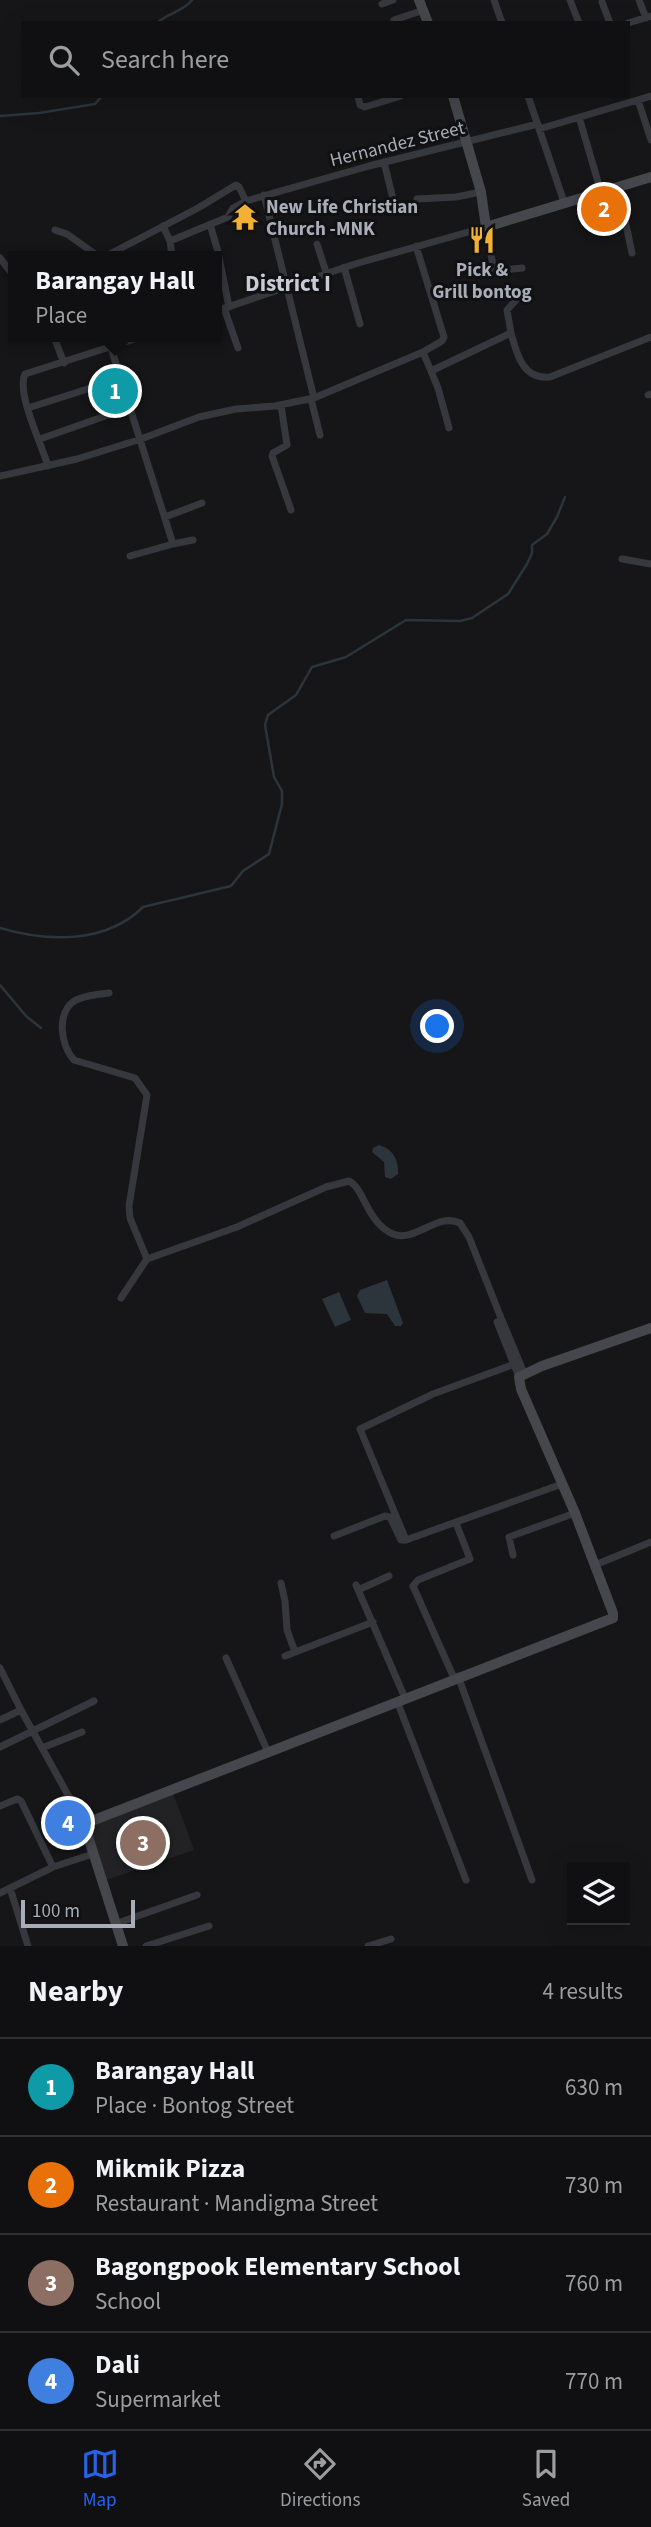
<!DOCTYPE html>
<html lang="en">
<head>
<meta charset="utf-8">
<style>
  body { margin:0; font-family:"Source Sans 3",sans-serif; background:#1e1e20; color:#f1f3f6 }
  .controls { position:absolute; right:21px; bottom:21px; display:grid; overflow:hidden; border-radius:0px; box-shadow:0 7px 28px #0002 }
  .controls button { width:63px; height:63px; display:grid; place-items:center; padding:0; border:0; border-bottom:2px solid #303032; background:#101012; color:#f1f3f6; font:35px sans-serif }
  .scale { position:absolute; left:21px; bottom:18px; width:114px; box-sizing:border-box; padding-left:7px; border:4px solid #a8adb8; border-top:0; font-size:19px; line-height:24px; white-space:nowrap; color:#a8adb8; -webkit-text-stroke:5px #111113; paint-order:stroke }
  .you { position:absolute; left:438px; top:1027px; width:24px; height:24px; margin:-18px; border:5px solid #fff; border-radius:50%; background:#1a73e8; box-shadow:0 0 0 10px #1a73e833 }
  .badge { display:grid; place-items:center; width:46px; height:46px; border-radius:50%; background:#2563eb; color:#fff; font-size:23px; font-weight:700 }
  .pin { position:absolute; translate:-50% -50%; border:4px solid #fff; box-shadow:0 2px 7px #0006 }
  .popup { position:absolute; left:8px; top:251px; width:214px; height:91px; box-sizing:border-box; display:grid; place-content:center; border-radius:0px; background:#101012; filter:drop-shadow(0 2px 5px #0005); font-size:23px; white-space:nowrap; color:#9c9d9f }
  .popup b { font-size:26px; color:#f1f3f6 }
  .popup::after { content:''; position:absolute; left:50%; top:100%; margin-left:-14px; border:14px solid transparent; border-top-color:#101012 }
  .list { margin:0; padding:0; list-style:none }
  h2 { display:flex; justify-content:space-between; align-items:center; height:91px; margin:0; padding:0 28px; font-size:30px }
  h2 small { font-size:23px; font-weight:400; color:#9c9d9f }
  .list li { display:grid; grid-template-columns:46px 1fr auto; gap:21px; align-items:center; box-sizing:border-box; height:98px; padding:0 28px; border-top:2px solid #303032 }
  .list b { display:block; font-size:26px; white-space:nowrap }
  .list p { margin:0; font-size:23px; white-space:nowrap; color:#9c9d9f }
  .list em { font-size:23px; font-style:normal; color:#9c9d9f }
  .icon { flex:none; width:38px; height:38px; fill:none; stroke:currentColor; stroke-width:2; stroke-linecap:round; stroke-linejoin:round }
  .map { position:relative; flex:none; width:651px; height:1946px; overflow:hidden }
  .search { position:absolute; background:#101012; box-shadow:0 7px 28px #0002; left:21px; right:21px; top:21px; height:77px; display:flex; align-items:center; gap:18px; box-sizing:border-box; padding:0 24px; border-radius:0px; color:#9c9d9f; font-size:26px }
  .sheet { height:483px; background:#101012 }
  nav { display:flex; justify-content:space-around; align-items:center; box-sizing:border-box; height:98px; border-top:2px solid #303032; background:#101012; font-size:19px; color:#9c9d9f }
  nav a { display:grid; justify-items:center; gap:4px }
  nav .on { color:#2563eb }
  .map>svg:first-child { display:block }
  .built { fill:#222225 }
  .water { fill:#2c353c }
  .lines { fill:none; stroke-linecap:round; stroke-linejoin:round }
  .stream { stroke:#2c353c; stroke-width:2.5 }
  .street { stroke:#37383d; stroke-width:7 }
  .secondary { stroke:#45474d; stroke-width:10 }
  .labels { text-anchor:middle; stroke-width:6; stroke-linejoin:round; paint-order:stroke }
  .street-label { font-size:19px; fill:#a8adb8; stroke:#111113 }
  .poi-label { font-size:19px; font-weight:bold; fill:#a8adb8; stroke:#111113; text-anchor:start }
  .quarter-label { font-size:23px; font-weight:bold; fill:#c9ccd4; stroke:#111113 }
</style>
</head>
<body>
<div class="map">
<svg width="651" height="1946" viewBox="0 0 651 1946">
  <rect width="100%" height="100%" fill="#161618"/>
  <path class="built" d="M173,1793L194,1850L106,1880L90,1827Z"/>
  <path class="water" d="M379,1145C393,1149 399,1160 398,1174L391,1179L385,1177L384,1162L372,1152L373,1148Z
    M387,1280L403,1323L401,1326H395L387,1314L365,1313L357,1296L360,1290Z
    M339,1292L351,1320L335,1327L322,1299Z"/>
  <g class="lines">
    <path class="stream" d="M157,23C168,13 184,11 192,0
      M0,116L39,113L95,104L102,96
      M0,928C47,942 106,944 143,907L231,886L243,871L269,854L282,804V791L274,777L265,725L268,715L296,695L312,667L346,657L406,620L460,621L472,618L508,594L527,564L532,553V545L547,534L557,517L565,497
      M0,985L26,1016L41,1028"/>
    <path class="street" d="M494,0L502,23
      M570,0L579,23
      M639,0L646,18
      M602,2L610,23
      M382,4L393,0
      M394,20L424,10
      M628,23L651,16
      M358,96L360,105L365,107L401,96
      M528,96L564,202
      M638,100L651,140
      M579,117L601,192
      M539,129L651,96
      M384,162L393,199
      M618,187L632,253
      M264,195L314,398
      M417,199L456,197L481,192
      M210,224L218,252L229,307
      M163,226L170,241L172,256
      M55,230L67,234L98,256
      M170,241L228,217L233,208L246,201L369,166L538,124
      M317,244L326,272
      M106,256L198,208L236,185L239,187L246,201
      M0,258L13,275
      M344,267L360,324
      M224,308L238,348
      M216,311L355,264L486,227L494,271L522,268
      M511,333L507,310L517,299L527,292
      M54,337L64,363
      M111,348L173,544L193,540
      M423,352L438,388L449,428
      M431,371L511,333C517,355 523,380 550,377L651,337
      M648,395L651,394
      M311,399L320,435
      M281,405L287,445L273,453L272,456L291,510
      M28,408L122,378
      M40,439L131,407
      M48,466C42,445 16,393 25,374L141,337
      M0,476L77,459L141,439L199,417L236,409L275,406L314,398L423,352L442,341L444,337L416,246
      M165,517L202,503
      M130,556L173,544
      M622,559L651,564
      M109,993C98,994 87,995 76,1000C56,1011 60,1045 74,1060L135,1078L147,1095L129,1206L130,1218L147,1259
      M121,1298L147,1259L237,1227L326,1187L349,1181C364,1188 367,1223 393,1234C415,1243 437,1212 460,1223L469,1237L501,1318
      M502,1320L524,1373
      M497,1322L519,1377
      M334,1536L385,1516L390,1517L401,1540H406L562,1484
      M406,1540L360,1429L433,1394L512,1365
      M513,1555L509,1537L575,1513
      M595,1565L651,1542
      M281,1583L285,1601L287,1630L295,1652
      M356,1585L405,1698
      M358,1590L389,1576
      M285,1656L373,1622
      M226,1658L268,1752
      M0,1668L21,1710L84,1824
      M458,1676L532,1880
      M454,1678L413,1586L418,1580L470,1559L456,1523
      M397,1701L466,1880
      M0,1720L21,1710
      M0,1747L94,1701
      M42,1748L82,1732
      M0,1806L17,1799L21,1801L53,1867
      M10,1888L28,1946
      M0,1893L53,1867L93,1854
      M115,1924L197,1895
      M146,1946L209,1926
      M368,1946L391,1939"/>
    <path class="secondary" d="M419,0L428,23
      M453,96L481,192L486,227L651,177
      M123,1946L84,1824L613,1618V1613L575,1513L521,1389L519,1377L542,1366L651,1328"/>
  </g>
  <defs>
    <symbol id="temple-bare" viewBox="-9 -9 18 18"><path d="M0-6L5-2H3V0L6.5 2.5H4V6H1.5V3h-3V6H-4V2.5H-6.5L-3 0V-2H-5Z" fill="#f2b134" stroke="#111113" stroke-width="2.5" paint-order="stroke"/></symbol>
    <symbol id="restaurant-bare" viewBox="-9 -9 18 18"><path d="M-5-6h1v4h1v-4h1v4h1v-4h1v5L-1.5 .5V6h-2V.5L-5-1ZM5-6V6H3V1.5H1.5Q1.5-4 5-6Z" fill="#f2b134" stroke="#111113" stroke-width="2.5" paint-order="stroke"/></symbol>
  </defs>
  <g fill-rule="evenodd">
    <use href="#temple-bare" x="226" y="198" width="38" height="38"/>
    <use href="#restaurant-bare" x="463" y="221" width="38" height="38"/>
  </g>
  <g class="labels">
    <g class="street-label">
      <text transform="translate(397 143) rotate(-14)" y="7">Hernandez Street</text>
    </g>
    <g class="poi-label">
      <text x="266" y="213">New Life Christian<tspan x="266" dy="22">Church -MNK</tspan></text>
      <text x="482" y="276" text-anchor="middle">Pick &amp;<tspan x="482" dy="22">Grill bontog</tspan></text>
    </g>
    <g class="quarter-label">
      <text x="288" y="291">District I</text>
    </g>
  </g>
</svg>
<div class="controls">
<button><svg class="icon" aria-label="layers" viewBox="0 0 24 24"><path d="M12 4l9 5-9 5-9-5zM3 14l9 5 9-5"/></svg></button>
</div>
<div class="scale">100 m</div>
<div class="you"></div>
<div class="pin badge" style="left:115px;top:391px;background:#0f9aa8">1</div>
<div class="popup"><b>Barangay Hall</b>Place</div>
<div class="pin badge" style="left:604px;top:209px;background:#e8710a">2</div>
<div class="pin badge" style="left:143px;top:1843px;background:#8d6e63">3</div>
<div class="pin badge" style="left:68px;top:1823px;background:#3f7fe0">4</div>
<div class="search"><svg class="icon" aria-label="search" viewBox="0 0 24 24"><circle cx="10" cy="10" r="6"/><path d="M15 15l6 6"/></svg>Search here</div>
</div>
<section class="sheet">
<h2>Nearby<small>4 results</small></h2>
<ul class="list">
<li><span class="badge" style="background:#0f9aa8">1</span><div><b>Barangay Hall</b><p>Place · Bontog Street</p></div><em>630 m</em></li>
<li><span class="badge" style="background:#e8710a">2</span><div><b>Mikmik Pizza</b><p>Restaurant · Mandigma Street</p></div><em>730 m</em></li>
<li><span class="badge" style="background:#8d6e63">3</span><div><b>Bagongpook Elementary School</b><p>School</p></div><em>760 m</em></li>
<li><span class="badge" style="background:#3f7fe0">4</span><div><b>Dali</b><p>Supermarket</p></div><em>770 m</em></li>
</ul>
</section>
<nav>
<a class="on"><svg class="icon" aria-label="map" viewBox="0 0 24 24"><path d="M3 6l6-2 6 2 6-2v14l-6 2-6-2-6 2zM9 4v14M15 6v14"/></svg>Map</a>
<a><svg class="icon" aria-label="directions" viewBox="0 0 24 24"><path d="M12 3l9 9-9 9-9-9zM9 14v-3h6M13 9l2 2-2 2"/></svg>Directions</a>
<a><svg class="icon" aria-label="saved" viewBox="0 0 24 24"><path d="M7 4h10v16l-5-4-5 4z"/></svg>Saved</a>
</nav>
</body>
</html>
